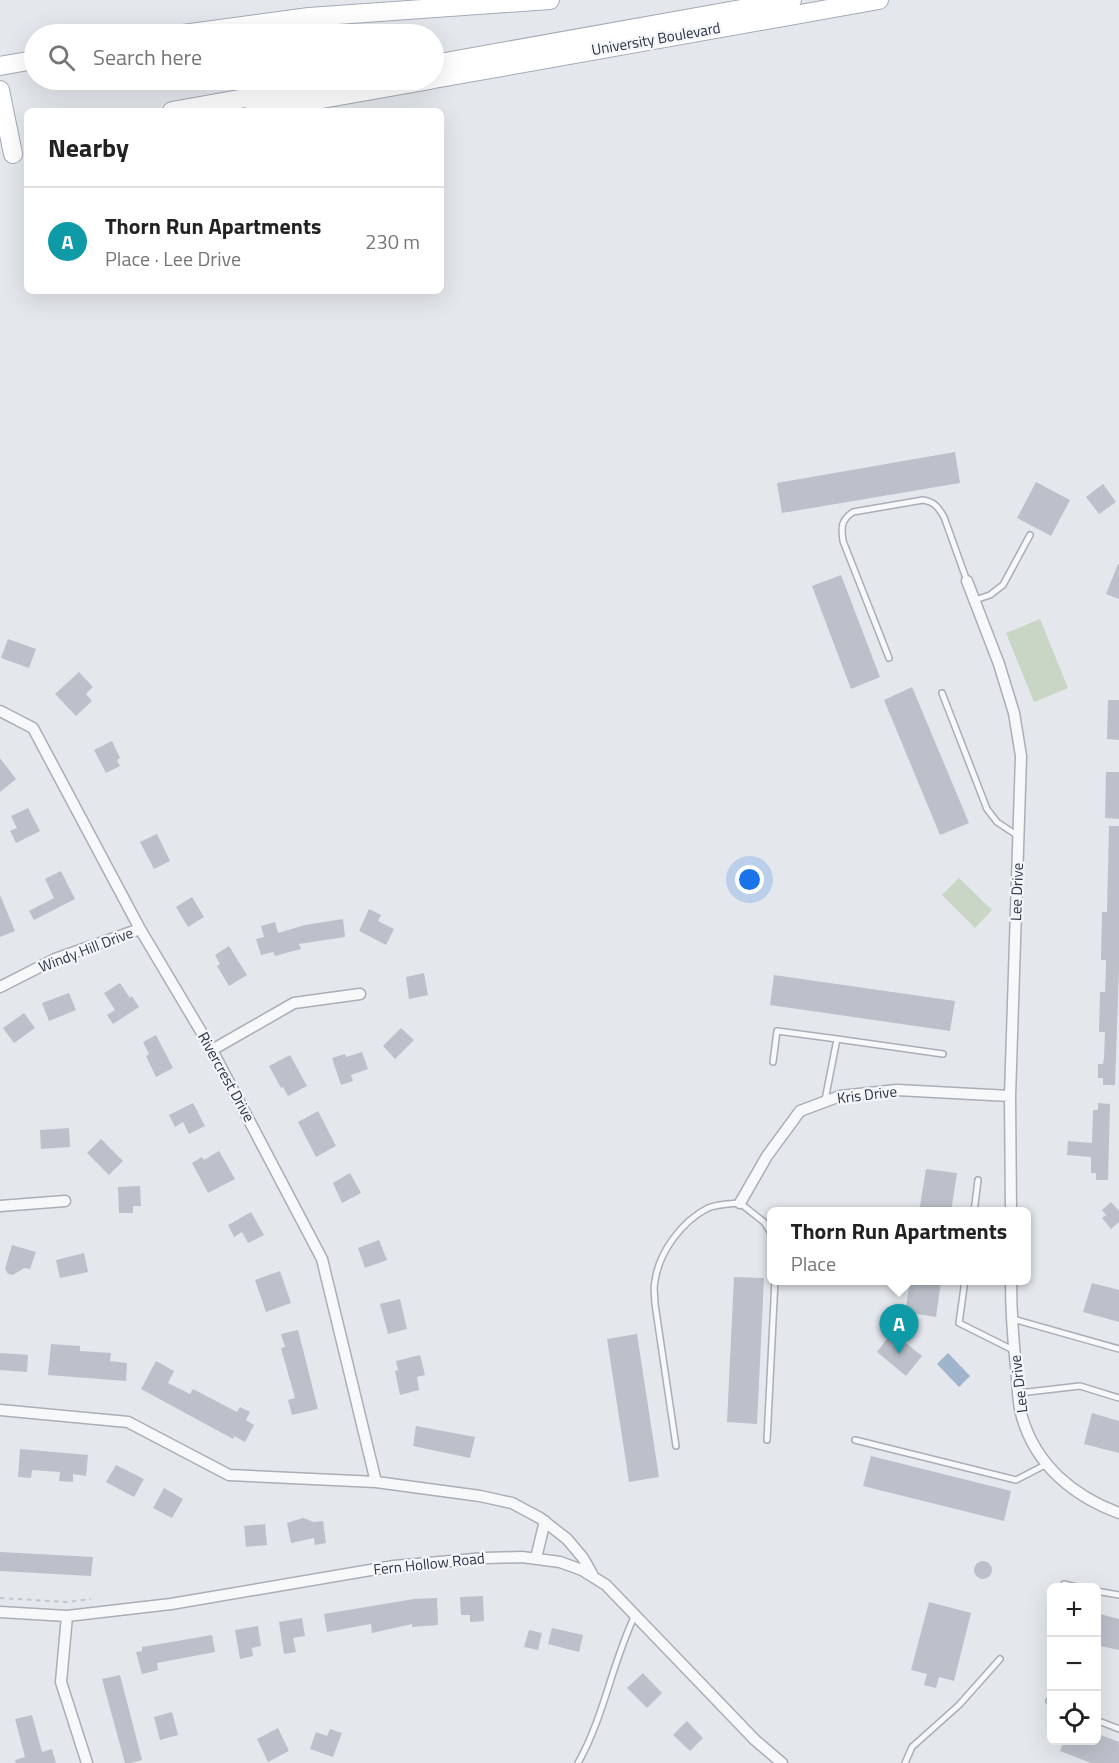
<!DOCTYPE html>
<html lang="en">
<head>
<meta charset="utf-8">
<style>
  body { margin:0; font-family:"Titillium Web",sans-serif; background:#f2f2f2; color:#222 }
  .controls { position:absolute; right:18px; bottom:18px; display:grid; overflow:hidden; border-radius:9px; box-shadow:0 6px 24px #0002 }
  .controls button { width:54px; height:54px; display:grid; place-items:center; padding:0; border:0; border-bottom:2px solid #e0e0e0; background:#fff; color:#222; font:30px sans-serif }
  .you { position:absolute; left:750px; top:880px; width:21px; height:21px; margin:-15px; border:4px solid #fff; border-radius:50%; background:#1a73e8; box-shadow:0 0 0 9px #1a73e833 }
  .badge { display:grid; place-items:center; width:39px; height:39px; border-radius:50%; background:#2563eb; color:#fff; font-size:20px; font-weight:700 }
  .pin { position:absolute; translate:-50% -50px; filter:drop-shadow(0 2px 3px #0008) }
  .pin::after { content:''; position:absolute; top:32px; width:21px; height:18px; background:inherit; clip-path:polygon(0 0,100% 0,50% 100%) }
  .popup { position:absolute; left:767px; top:1207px; width:264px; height:78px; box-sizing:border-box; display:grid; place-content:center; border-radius:9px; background:#fff; filter:drop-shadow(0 2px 4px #0005); font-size:20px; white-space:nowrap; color:#767676 }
  .popup b { font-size:22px; color:#222 }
  .popup::after { content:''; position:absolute; left:50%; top:100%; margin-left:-12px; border:12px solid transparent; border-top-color:#fff }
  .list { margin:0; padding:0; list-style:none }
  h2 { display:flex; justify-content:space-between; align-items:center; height:78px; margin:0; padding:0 24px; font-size:26px }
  h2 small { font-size:20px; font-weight:400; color:#767676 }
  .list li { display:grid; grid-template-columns:39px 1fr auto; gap:18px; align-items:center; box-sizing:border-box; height:108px; padding:0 24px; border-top:2px solid #e0e0e0 }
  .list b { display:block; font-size:22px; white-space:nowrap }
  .list p { margin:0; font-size:20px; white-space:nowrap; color:#767676 }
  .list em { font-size:20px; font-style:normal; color:#767676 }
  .icon { flex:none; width:33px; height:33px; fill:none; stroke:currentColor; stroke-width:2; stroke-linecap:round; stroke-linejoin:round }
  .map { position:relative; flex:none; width:1119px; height:1763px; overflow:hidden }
  .search { position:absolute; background:#fff; box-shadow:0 6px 24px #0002; left:24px; top:24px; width:420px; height:66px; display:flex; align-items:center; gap:15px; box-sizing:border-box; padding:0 21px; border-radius:33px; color:#767676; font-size:22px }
  .panel { position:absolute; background:#fff; box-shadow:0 6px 24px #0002; left:24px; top:108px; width:420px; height:186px; border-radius:9px }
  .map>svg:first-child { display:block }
  .green { fill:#c9d6c5 }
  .water { fill:#9fb4cc }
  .building { fill:#bbc0ca }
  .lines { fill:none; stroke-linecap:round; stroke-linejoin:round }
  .lane-casing { stroke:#a9aeb7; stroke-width:8 }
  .street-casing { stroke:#a9aeb7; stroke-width:13 }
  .primary-casing { stroke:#a3abb8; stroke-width:20 }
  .path { stroke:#c2c5cb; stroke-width:2; stroke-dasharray:4.5 4.5; stroke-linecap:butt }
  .lane { stroke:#f7f8fa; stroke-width:5 }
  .street { stroke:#f7f8fa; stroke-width:10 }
  .primary { stroke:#fff; stroke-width:18 }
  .labels { text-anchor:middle; stroke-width:4.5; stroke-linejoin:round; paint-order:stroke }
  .street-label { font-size:15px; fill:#2b3445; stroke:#f4f6f9 }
</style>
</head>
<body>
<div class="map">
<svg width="1119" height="1763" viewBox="0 0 1119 1763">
  <rect width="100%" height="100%" fill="#e4e7ec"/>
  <path class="green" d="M1040,619L1068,688L1034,702L1006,633Z
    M959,878L992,910L975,928L942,895Z"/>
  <path class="water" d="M948,1353L970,1376L959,1387L937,1364Z"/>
  <path class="building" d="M955,452L960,483L782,513L777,483Z
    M1036,482L1070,500L1051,536L1017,518Z
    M1103,484L1116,502L1099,514L1086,497Z
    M1118,564H1119V599L1106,594Z
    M841,575L880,677L851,689L812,586Z
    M8,639L36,649L29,668L1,658Z
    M79,672L93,687L86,694L92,701L76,716L55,694Z
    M912,687L969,823L940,835L884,700Z
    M1108,700H1119V740L1107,739Z
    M112,741L120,758L117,760L120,766L106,773L94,750Z
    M0,758L16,779L0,792Z
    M1106,772H1119V819L1105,818Z
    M28,808L40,831L16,843L10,831L17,828L11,816Z
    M1109,826H1119V967L1115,1085H1103V1078H1098V1064H1103L1104,1058L1105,1032H1099L1100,992H1105L1106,967V960H1101L1102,912H1107Z
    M157,834L170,861L154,869L140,842Z
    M61,871L75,899L34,920L29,911L54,898L45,879Z
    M0,895L15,931L0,937Z
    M192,897L204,917L188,927L176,907Z
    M369,909L381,915L378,921L394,929L386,945L359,931Z
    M343,919L345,937L299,944L301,949L275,956L273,952L261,955L256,939L264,937L261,926L275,922L278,933L305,925Z
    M229,946L247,975L229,986L217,966L220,964L215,955Z
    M424,973L428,995L409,999L406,977Z
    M774,975L955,1001L950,1031L770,1005Z
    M120,983L130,998L132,996L139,1007L113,1024L107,1015L115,1010L104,993Z
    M69,993L76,1010L49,1021L42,1003Z
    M24,1013L35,1028L14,1043L3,1028Z
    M401,1028L414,1040L395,1059L383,1046Z
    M156,1035L173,1068L156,1077L146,1056L149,1054L143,1042Z
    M362,1052L368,1069L351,1075L353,1081L341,1085L332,1058L345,1054L346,1057Z
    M290,1055L307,1086L288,1096L283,1087L281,1088L269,1066Z
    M193,1103L205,1126L189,1134L183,1122L175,1127L169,1115Z
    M1098,1103L1110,1104L1108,1180H1096V1173H1091V1157L1067,1155L1068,1141L1092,1143L1093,1110H1098Z
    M318,1111L336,1146L316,1157L298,1122Z
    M69,1128L70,1147L41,1149L40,1130Z
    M101,1139L123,1161L109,1175L87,1153Z
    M219,1151L235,1179L208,1193L192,1163L202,1157L204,1160Z
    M926,1169L957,1173L951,1212H919Z
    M350,1173L361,1193L342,1203L333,1183Z
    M140,1186L141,1206H133V1213H119L118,1187Z
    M1111,1202L1119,1211V1222L1111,1229L1102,1218L1106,1215L1102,1210Z
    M251,1212L264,1235L248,1243L242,1232L234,1237L228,1225Z
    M379,1240L387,1260L365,1268L358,1248Z
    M12,1245L36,1252L30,1269L24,1268L13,1275L8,1274L5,1269Z
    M84,1253L88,1272L60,1278L56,1260Z
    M280,1271L291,1303L266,1312L255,1280Z
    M734,1277L764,1278L757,1424L727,1422Z
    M910,1281H941L936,1317L905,1312Z
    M1092,1283L1119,1290V1322L1083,1312Z
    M400,1299L407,1329L388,1334L380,1304Z
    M298,1330L318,1409L292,1415L288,1400L295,1398L281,1348L285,1347L281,1334Z
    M892,1332L922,1356L906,1376L877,1352Z
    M637,1334L659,1477L629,1482L607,1339Z
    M51,1344L80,1346V1351L111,1353L110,1361L127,1363L126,1381L48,1375Z
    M0,1353L28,1355L27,1372L0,1370Z
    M420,1355L425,1375L417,1377L419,1390L400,1395L395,1371L398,1370L396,1361Z
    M156,1361L174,1371L168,1383L190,1394L193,1389L237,1412L240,1407L250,1412L246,1420L254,1425L245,1442L234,1436L233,1439L141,1389Z
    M1092,1413L1119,1421V1453L1084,1444Z
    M416,1426L475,1437L470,1458L413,1446Z
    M20,1449L88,1455L86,1476L73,1474V1482L59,1481L60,1472L32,1470L31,1478L18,1477Z
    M871,1456L1011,1491L1004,1521L863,1486Z
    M116,1465L144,1479L134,1497L106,1482Z
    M164,1488L183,1499L172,1518L153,1508Z
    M303,1518L314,1522L323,1521L326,1543L315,1545L314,1538L291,1543L287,1523Z
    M265,1524L267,1545L246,1547L244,1526Z
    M0,1552L93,1557L91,1576L0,1571Z
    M974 1570a9 9 0 1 1 18 0a9 9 0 1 1-18 0Z
    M483,1596L484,1621L470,1622V1615H461L460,1597Z
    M437,1598L438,1625L412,1627V1624L372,1633L371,1624L327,1632L324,1614L414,1599Z
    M929,1602L971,1613L954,1681L939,1677L936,1688L924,1685L927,1674L911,1670Z
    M1096,1613L1119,1619V1650L1096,1645Z
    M302,1618L305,1636L293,1638L296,1652L284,1654L279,1622Z
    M258,1626L261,1646L252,1648L253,1656L240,1659L235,1630Z
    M552,1628L583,1635L579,1652L548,1644Z
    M529,1630L542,1633L538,1650L524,1647Z
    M212,1635L215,1652L157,1663L158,1670L142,1674L136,1652L142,1651V1647Z
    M643,1673L662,1693L647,1708L627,1688Z
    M120,1675L142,1760L131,1763H125L102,1679Z
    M172,1712L178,1735L160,1740L154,1717Z
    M32,1715L42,1752L52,1749L56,1763H16L15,1760L25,1757L15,1719Z
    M687,1721L703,1738L690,1751L673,1735Z
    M278,1728L289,1751L268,1762L257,1739Z
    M330,1729L342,1733L333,1757L310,1749L316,1732L327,1736Z
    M1096,1733L1119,1742V1763H1091L1060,1751L1064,1740H1096Z"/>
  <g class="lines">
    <defs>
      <path id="lane" d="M975,600L990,595L1003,585L1030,535
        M889,658L843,541C841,527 841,520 853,512L923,500C935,502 938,507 944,517L967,581
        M942,693L987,809L997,822L1018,836
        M773,1062L777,1031L837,1039
        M825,1100L837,1039L943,1054
        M974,1212L978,1180
        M965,1280L959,1323L1013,1350
        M1013,1319L1119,1349
        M1019,1393L1080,1386L1119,1398
        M767,1440L775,1280
        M855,1440L1016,1480L1045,1465
        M676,1446L655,1304C655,1297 653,1288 655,1281C659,1252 682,1221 708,1208C718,1204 730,1204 740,1203L764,1222L772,1235
        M1064,1584L1080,1588
        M1096,1591L1119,1595
        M1049,1701L1052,1703
        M1096,1720L1119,1729
        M578,1763C604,1717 612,1663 635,1615
        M905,1763L912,1747L959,1705L1000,1659"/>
      <path id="street" d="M967,581L999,664L1014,713L1021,756L1010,1096L1011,1212
        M0,711L33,728L140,929L212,1050L322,1259L376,1482
        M0,987L55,959L140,929
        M212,1050L294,1003L360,994
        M740,1203L767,1156L800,1111L840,1096L897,1090L1010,1096
        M0,1206L65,1201
        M1011,1280C1011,1309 1013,1339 1016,1367C1018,1383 1017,1402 1022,1417C1036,1465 1073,1496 1119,1513
        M0,1410L128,1422L229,1475L376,1482L480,1496L512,1503L540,1518L567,1539L583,1558L592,1574
        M536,1558L545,1521
        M0,1612L67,1616L171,1604L394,1566L485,1558L522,1557L560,1562L582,1570L606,1585L755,1740L782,1763
        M67,1616L61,1682L87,1763"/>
      <path id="primary" d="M183,34L309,17L550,0
        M434,64L792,0
        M0,66L34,60
        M434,79L879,0
        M0,90L13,154
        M172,111L347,80
        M254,111L430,80"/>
    </defs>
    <use href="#lane" class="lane-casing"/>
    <use href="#street" class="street-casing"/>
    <use href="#primary" class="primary-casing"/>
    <path class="path" d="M0,1598L67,1602L91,1599"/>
    <use href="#lane" class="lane"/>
    <use href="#street" class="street"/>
    <use href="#primary" class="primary"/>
  </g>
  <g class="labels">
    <g class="street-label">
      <text transform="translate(656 39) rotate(-10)" y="5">University Boulevard</text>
      <text transform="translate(1017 892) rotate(-88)" y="5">Lee Drive</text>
      <text transform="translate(86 950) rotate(-21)" y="5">Windy Hill Drive</text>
      <text transform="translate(226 1077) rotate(61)" y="5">Rivercrest Drive</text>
      <text transform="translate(867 1095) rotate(-7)" y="5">Kris Drive</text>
      <text transform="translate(1019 1384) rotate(-97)" y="5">Lee Drive</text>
      <text transform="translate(429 1564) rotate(-6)" y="5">Fern Hollow Road</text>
    </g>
  </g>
</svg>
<div class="controls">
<button>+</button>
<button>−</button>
<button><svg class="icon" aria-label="locate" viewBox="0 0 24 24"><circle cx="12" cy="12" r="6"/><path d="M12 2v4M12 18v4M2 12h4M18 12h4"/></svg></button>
</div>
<div class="you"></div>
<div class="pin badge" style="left:899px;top:1354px;background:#0f9aa8">A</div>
<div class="popup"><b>Thorn Run Apartments</b>Place</div>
<div class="search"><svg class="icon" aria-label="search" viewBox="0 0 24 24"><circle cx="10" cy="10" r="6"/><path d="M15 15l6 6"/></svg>Search here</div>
<section class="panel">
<h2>Nearby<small></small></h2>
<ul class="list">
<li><span class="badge" style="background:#0f9aa8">A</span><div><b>Thorn Run Apartments</b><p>Place · Lee Drive</p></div><em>230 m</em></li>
</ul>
</section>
</div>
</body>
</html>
